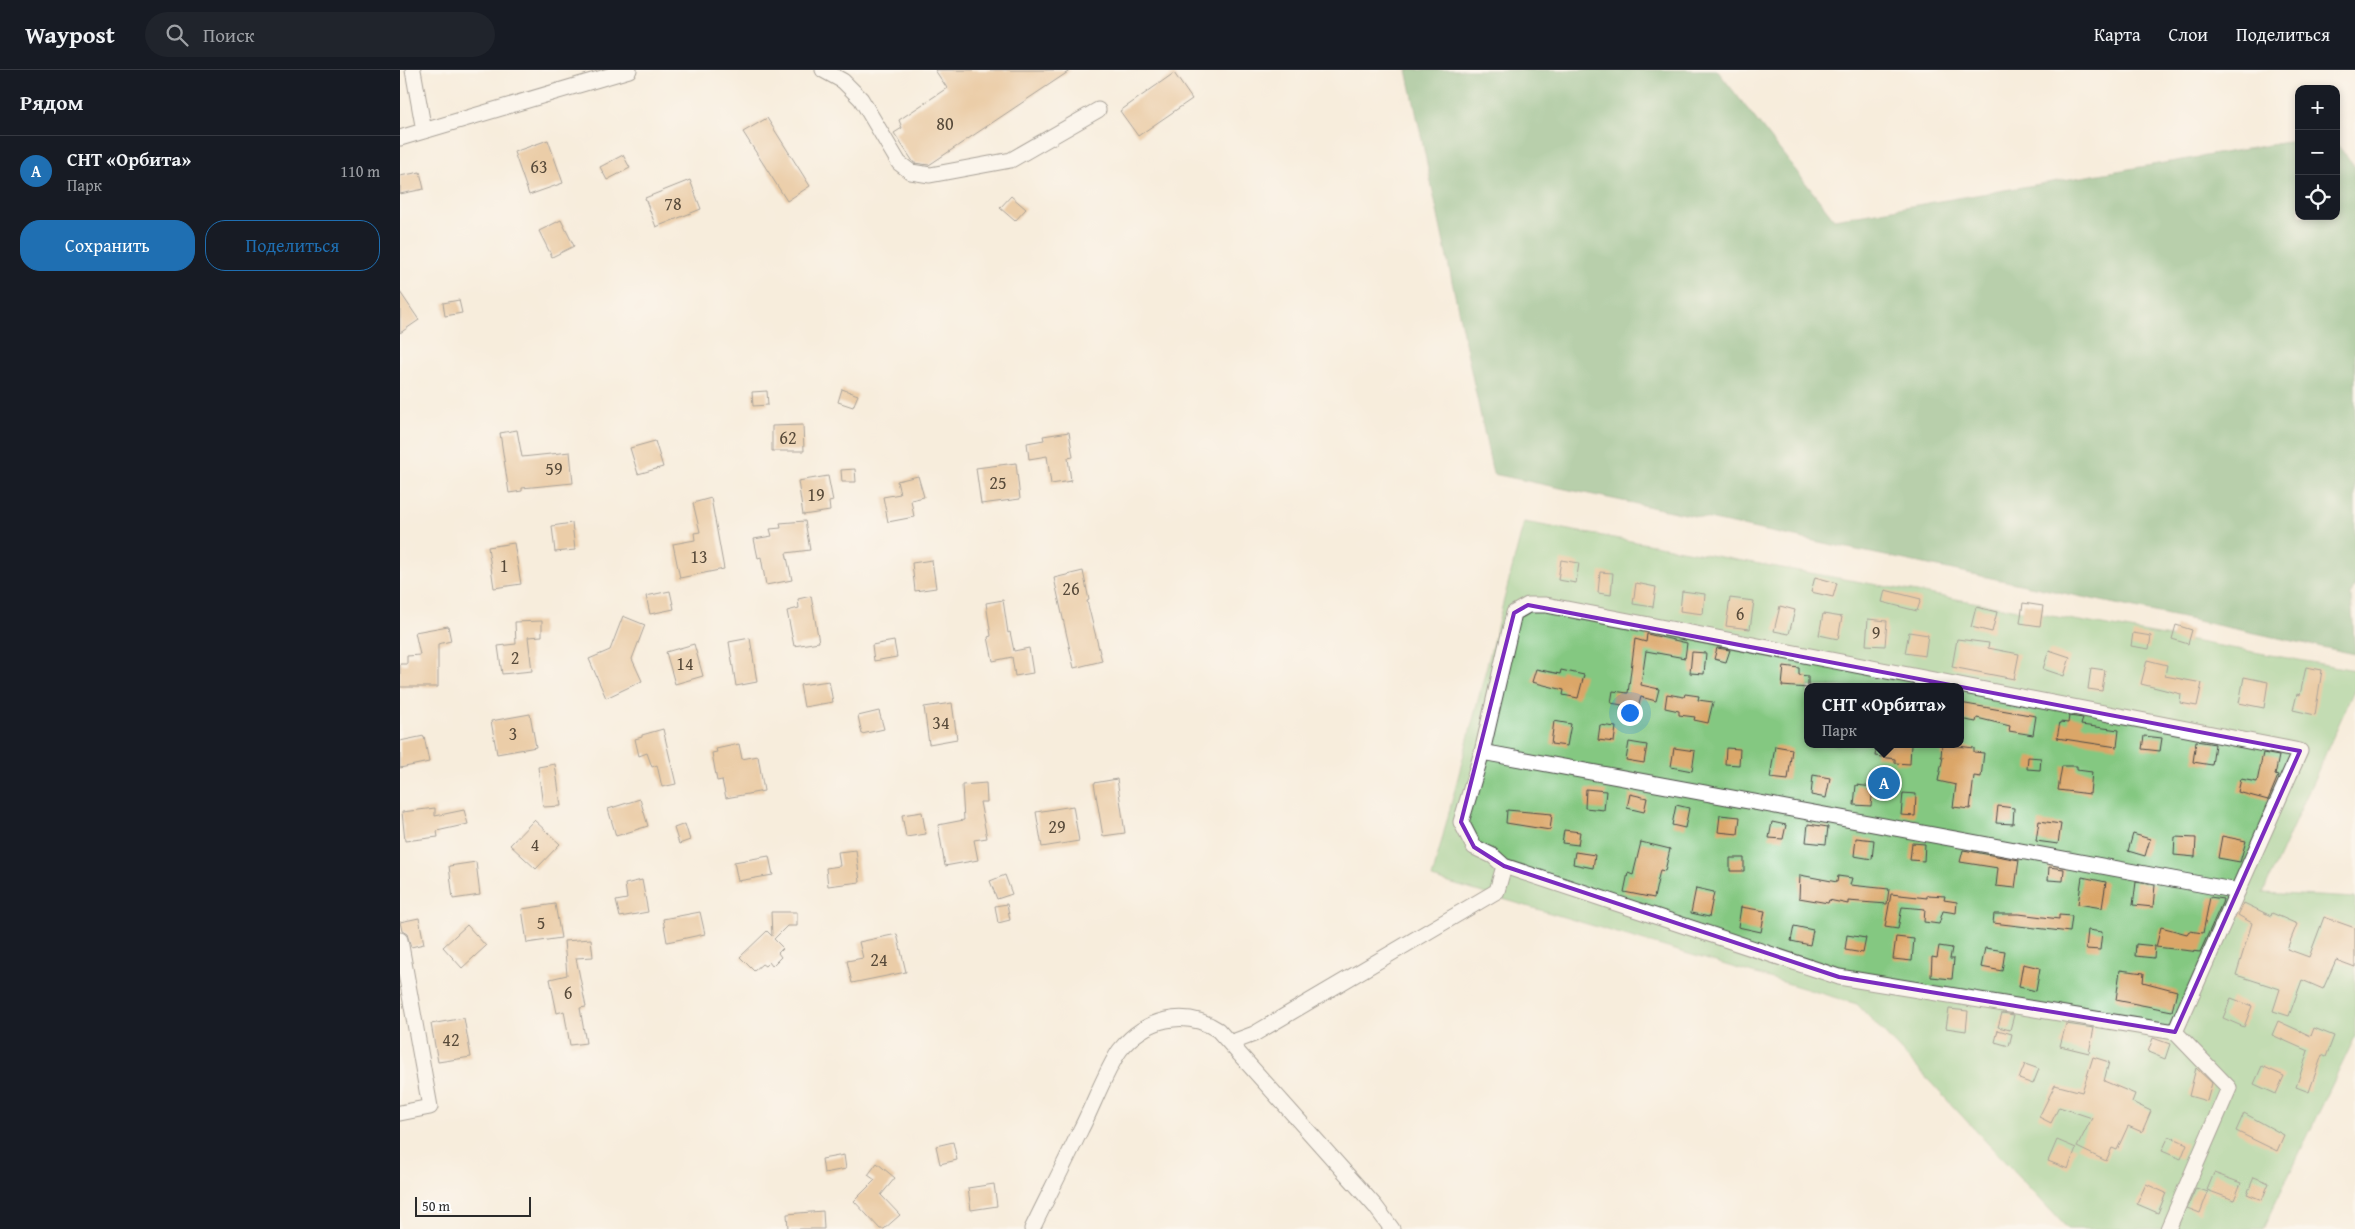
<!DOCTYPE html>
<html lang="ru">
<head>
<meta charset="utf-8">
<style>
  body { margin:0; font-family:"Gentium Book Plus",serif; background:#20242c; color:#f1f3f6 }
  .controls { position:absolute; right:15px; top:15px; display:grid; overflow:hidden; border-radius:10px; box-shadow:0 2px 8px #0003 }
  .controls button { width:45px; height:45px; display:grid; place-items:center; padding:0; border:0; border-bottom:1px solid #363941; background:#171b24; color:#f1f3f6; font:25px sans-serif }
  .scale { position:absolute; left:15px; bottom:12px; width:116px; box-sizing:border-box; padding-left:5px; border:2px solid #2b2b2b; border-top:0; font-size:14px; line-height:18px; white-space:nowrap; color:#2b2b2b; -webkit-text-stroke:4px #fff; paint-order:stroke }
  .you { position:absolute; left:1229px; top:642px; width:18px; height:18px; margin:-12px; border:4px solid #fff; border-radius:50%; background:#1a73e8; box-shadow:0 0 0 8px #1a73e833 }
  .badge { display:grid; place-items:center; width:32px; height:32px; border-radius:50%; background:#1f6fb2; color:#fff; font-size:16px; font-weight:700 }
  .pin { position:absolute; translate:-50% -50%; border:2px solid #fff; box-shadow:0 1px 5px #0006 }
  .popup { position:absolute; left:1404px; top:613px; width:160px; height:65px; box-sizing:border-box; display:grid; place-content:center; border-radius:10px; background:#171b24; filter:drop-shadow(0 1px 4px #0005); font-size:16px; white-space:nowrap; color:#9ea1a6 }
  .popup b { font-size:19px; color:#f1f3f6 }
  .popup::after { content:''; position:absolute; left:50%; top:100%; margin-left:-10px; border:10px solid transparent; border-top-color:#171b24 }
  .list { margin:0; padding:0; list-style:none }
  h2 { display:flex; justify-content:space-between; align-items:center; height:65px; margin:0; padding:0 20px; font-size:21px }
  h2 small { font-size:16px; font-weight:400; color:#9ea1a6 }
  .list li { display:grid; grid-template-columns:32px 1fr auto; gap:15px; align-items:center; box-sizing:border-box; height:70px; padding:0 20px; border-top:1px solid #363941 }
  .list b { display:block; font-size:19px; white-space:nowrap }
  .list p { margin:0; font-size:16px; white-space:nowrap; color:#9ea1a6 }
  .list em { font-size:16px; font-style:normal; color:#9ea1a6 }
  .actions { display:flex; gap:10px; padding:15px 20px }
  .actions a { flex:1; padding:11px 0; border:1px solid #1f6fb2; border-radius:20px; text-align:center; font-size:18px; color:#1f6fb2 }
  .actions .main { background:#1f6fb2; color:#fff }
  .icon { flex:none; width:28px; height:28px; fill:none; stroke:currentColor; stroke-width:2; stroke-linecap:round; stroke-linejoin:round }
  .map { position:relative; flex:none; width:1955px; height:1159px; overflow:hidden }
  header { display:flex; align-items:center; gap:30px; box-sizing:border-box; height:70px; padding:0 25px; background:#171b24; border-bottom:1px solid #363941 }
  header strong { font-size:24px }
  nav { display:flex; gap:28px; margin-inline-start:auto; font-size:18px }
  .search { width:350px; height:45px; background:#20242c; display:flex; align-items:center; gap:12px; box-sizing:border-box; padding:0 18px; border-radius:28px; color:#9ea1a6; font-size:19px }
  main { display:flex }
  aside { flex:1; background:#171b24 }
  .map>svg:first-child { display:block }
  .green { fill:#84c881; stroke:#587a56; fill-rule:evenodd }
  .forest { fill:#6bac6f; stroke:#4b6c4d }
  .building { fill:#dba668 }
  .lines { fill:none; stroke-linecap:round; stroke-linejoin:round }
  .minor-casing { stroke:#4a4846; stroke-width:17 }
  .minor { stroke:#fff; stroke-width:15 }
  .marked { fill:none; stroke:#7b2cbf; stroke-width:4; stroke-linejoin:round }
  .labels { text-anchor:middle; stroke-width:4.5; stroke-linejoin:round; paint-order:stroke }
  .number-label { font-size:18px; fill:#574a3a }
</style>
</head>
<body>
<header>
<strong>Waypost</strong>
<div class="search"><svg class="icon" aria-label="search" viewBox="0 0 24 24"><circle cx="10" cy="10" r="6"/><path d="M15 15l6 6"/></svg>Поиск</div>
<nav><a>Карта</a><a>Слои</a><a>Поделиться</a></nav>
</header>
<main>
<aside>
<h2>Рядом<small></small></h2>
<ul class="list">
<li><span class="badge">A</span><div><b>СНТ «Орбита»</b><p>Парк</p></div><em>110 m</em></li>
</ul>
<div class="actions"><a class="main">Сохранить</a><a>Поделиться</a></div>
</aside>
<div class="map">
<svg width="1955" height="1159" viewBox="0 0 1955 1159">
  <rect width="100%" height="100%" fill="#fff"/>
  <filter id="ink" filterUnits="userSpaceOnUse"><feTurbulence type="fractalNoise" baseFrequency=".02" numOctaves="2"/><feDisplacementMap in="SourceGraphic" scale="10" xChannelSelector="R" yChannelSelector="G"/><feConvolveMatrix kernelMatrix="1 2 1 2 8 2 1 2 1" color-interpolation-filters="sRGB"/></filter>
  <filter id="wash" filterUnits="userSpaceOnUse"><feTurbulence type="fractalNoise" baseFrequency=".0096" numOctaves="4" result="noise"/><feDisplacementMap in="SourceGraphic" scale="20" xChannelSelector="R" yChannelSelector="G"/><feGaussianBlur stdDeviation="1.12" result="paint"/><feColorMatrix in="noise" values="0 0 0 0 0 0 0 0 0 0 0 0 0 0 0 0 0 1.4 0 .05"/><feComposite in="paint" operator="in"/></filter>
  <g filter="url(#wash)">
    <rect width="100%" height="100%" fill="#f7eddc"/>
    <path class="green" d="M1124,452L1955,600V618L1863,823L1955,828V967L1863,1159H1668L1457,934L1032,808ZM1408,617H1560V674H1408Z"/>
    <path class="forest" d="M1007,0H1317L1434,149L1899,70V146H1936V73L1955,97V515L1951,524L1955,584L1093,404Z"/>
    <g id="blocks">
      <path class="building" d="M535,0H671L529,95L514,93L494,63L502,58L499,50L547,18Z
        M774,3L792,29L738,66L720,41Z
        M367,48L410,116L387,131L343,62Z
        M148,70L163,113L129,125L114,82Z
        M223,85L230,98L207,110L200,97Z
        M20,102L24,119L0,124V106Z
        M290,110L301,139L256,157L245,128Z
        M611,126L626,139L615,151L600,138Z
        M161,150L174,176L152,187L139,161Z
        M0,222L19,250L0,263Z
        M59,230L62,243L45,246L43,233Z
        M442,319L458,325L453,337L438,332Z
        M367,321L368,335L353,336L352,322Z
        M403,355L404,381H372V356Z
        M117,360L122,387L170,382L173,413L122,418V421L109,423L100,363Z
        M669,362L673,387L668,388L671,411L651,414L647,386L629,389L627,373L644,370L643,366Z
        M255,371L263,397L238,404L230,378Z
        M616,393L620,429L581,434L576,398Z
        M455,399L456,412H442L441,400Z
        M428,406L433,431L429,432L430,441L403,445L398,411Z
        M518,406L524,427L511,430L514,447L488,452L483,427L500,424L497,411Z
        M311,428L324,499L280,508L273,474L295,470L294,463L300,462L293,433Z
        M405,451L410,480L386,483L392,510L366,515L361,487L358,488L354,469L372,466L370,459L381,458L380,453Z
        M172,453L175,480L155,482L152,456Z
        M114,473L121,514L94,518L88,477Z
        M532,490L536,518L515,521L512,493Z
        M1161,490L1179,493L1176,513L1158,510Z
        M683,501L689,530L687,531L702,591L674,598L654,508Z
        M1200,502L1213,503L1211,525L1198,523Z
        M1415,507L1437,513L1433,527L1411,522Z
        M1236,513L1256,517L1253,537L1233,534Z
        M1485,520L1521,529L1517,541L1482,532Z
        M270,521L274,539L250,544L246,526Z
        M1282,521L1305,524L1303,544L1280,541Z
        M411,526L419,572L394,576L387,541L399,538L398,529Z
        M1330,528L1354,531L1350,559L1326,556Z
        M603,530L608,563L610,562L614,581L629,578L633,603L615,606L612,587L593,591L588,567L591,566L586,533Z
        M1623,533L1643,536L1640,556L1620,553Z
        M1380,536L1395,540L1389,564L1374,561Z
        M1576,537L1597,542L1592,562L1571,557Z
        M1423,544L1442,547L1438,569L1419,565Z
        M223,546L245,555L232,589L242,611L206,628L189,589L210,580Z
        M1468,549L1487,551L1485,576L1466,575Z
        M142,551V566L128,567L132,601L102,604L98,576L116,574L115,552Z
        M1776,555L1792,560L1788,574L1772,569Z
        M48,556L51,571L38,574V617H0V594H7V586L20,585L15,562Z
        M1509,562L1528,565L1525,586L1505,583Z
        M1733,563L1751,566L1749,579L1731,576Z
        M1247,564L1287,573L1285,588L1246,581L1241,615L1259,619L1256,631L1241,627L1236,645L1220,641L1222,635L1211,633L1213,621L1228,623L1235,569L1246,572Z
        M350,568L357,612L336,616L329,572Z
        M1557,569L1589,573L1588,578L1619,584L1614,609L1552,597Z
        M494,571L497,587L474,591L472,575Z
        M294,574L303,606L275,614L266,582Z
        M1317,578L1330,580L1326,592L1314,589Z
        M1649,580L1670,587L1664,606L1643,599Z
        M1292,582L1306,583L1304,604L1290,603Z
        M1747,590L1767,595L1765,606L1802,613L1797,636L1780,633L1781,624L1741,614Z
        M1384,596L1399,598V605L1408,606V618L1382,616Z
        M1906,597L1922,600L1915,645L1893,640L1897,624L1900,625Z
        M1691,598L1705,600L1702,621L1688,619Z
        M1136,599L1160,604L1161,600L1184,605L1178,628L1163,625L1164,620L1132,612Z
        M1844,607L1868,612L1864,638L1839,633Z
        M429,611L433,632L404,637L400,615Z
        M1267,624L1284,627L1285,624L1299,626L1298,630L1313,632L1308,653L1294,650L1295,647L1279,645V641L1265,638Z
        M552,633L557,669L529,674L524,637Z
        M1560,633L1636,646L1633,665L1609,661L1610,656L1577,648L1576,652L1560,649Z
        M479,641L484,659L462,664L458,646Z
        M130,644L136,677L97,684L91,651Z
        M1669,646L1683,648L1681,655L1719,660L1717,677L1657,668L1660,652L1668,653Z
        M1154,651L1171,654L1167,676L1151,674Z
        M1200,655L1216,657L1214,672L1198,670Z
        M263,659L276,714L262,717L257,695L252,697L247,683L239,686L235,669L242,667V665Z
        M24,666L29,692L0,698V671Z
        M1744,666L1762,668L1760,681L1742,679Z
        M1796,671L1815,674L1812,695L1793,692Z
        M1229,672L1247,675L1244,693L1226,690Z
        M339,674L342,689L358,686L364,721L326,728L322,710L317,711L312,683L317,682L316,679Z
        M1477,674H1511L1510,694L1495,693V689L1475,686Z
        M1542,674L1574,678V682L1584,683L1581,707L1574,706L1570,739L1553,737L1556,715L1538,711L1543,687H1541Z
        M1375,676L1392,679L1388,710L1370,708Z
        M1274,678L1295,681L1292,701L1271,697Z
        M1326,678L1340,679L1339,695L1325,694Z
        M1863,683L1879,686L1875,705L1878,706L1868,730L1838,722L1841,709L1857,712Z
        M1628,687L1641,688L1640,700L1627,699Z
        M155,694L161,736L143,737L138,697Z
        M1662,696H1677V700L1692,702L1690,724L1658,720Z
        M1413,705L1430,708L1426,728L1411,725Z
        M717,709L725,763L703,766L694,713Z
        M586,713L587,732H580L587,768L574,770L578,790L545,796L538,755L564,750L562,715Z
        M1456,715L1473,717L1471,736L1454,735Z
        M1186,719L1206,721L1204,740L1185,738Z
        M1503,723L1516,724L1515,746L1501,745Z
        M1230,724L1247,728L1244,742L1227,738Z
        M240,729L248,756L216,766L208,739Z
        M1276,735L1289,738L1285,758L1272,755Z
        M673,736L679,771L642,777L636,742Z
        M1598,736L1614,738L1613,754L1596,753Z
        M35,738V746L64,740L68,754L37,761L38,767L5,771L2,742Z
        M1107,740L1152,744L1150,760L1106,753Z
        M522,742L526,764L506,767L502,745Z
        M1320,745L1340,747L1338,764L1318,762Z
        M134,750L160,774L136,799L110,775Z
        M1639,751L1661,754L1658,774L1636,771Z
        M1372,752L1386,755L1383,769L1369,768Z
        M285,754L290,770L279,774L274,758Z
        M1408,754L1428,757L1426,774L1406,772Z
        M1164,760L1180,762L1178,775L1162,773Z
        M1733,764L1750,769L1745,786L1728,781Z
        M1822,766L1846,771L1840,792L1818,788Z
        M1775,767L1796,768L1795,787L1774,785Z
        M1456,768L1474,770L1472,789L1454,786Z
        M1241,772L1270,779L1265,801L1260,800L1254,828L1224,822L1228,803L1233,805Z
        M1512,773L1525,774L1524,791L1510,790Z
        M456,780L460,812L428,816L426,798L440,796L438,782Z
        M1563,780L1619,790L1615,818L1596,816L1598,798L1560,792Z
        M1175,782L1195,785L1193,798L1173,794Z
        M369,786L373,805L338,811L334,792Z
        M1330,788H1344V801H1330Z
        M76,792L80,825L53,829L49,796Z
        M1649,797L1664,799L1663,811L1648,810Z
        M605,805L612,824L597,829L590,811Z
        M1400,805L1437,812L1438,806L1452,808L1450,815L1489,819L1487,834L1448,831V834L1429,830L1428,833L1399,828Z
        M1682,807L1706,812L1702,838L1678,834Z
        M242,810L248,842L220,847L216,831L227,829L225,814Z
        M1736,812L1755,815L1753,837L1733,835Z
        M1296,818L1314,822L1309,847L1291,843Z
        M1491,824L1527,828V825L1545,826L1544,830L1557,832L1556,843L1543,841L1539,854L1524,852L1525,839L1502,837L1498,859L1485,857Z
        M1810,827L1823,829L1822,833L1800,882L1756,877L1761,857L1787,864L1789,861L1803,863Z
        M1844,833L1871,846L1872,843L1897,854L1887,879L1909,887L1924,847L1955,858V897L1936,890L1923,919L1902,910L1889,946L1873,941L1880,919L1836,905L1852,853L1838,845Z
        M155,834L161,868L127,873L122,839Z
        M607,834L610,850L598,853L595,836Z
        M1341,837L1365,841L1361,862L1338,857Z
        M300,842L305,864L267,872L263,849Z
        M371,842H397V856H387L374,869L383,878L378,883L381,887L372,896L369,892L365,896L362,894L354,901L340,887L367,861L372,866Z
        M1594,844H1619L1659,849V845L1672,846L1670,862L1593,853Z
        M19,848L24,874L11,877L7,864L2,861L0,852Z
        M67,855L86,876L62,898L43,877Z
        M1394,856L1413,860L1410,875L1391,871Z
        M1688,860L1702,862L1700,880L1686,879Z
        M497,864L506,902L452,913L447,891L463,888L459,872Z
        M1447,865L1466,868L1463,883L1445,880Z
        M1496,867L1514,869L1512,891L1493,889Z
        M191,869L193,887L176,888L186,937L180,938L186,973L170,975L164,941L157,943L150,909L167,905L164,871Z
        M1736,874L1755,876L1754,888L1735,886Z
        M1539,876L1552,878L1550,889H1554L1552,909L1531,907L1532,887L1537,888Z
        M1585,878L1605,881L1602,901L1581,897Z
        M1623,894L1640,898L1636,921L1619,917Z
        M1720,900L1744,903L1743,912L1777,921L1772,941L1716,930Z
        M1831,928L1852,936L1844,957L1823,948Z
        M1549,939L1568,941L1566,961L1546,958Z
        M1602,943L1614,945L1610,960L1598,957Z
        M64,948L71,987L38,992L31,954Z
        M1878,951L1911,966L1914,958L1934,966L1926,987L1922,985L1909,1022L1896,1017L1908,981L1872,965Z
        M1666,954L1694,958L1689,983L1660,976Z
        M1598,960L1612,964L1609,976L1595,972Z
        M1753,968L1770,974L1765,989L1748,982Z
        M1693,987L1709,992L1704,1011L1735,1024L1732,1032L1751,1041L1742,1062L1728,1056L1717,1080L1712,1078L1706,1091L1677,1077L1692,1048L1659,1037L1651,1053L1639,1047L1655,1015L1682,1022Z
        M1625,994L1639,999L1633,1014L1619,1009Z
        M1862,996L1884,1006L1876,1024L1854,1014Z
        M1796,998L1812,1013L1807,1031L1789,1026Z
        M1844,1043L1884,1065L1877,1081L1836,1061Z
        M1769,1066L1787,1074L1781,1089L1762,1081Z
        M1657,1070L1676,1078L1668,1099L1648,1091Z
        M553,1072L557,1090L540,1094L536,1076Z
        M444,1085L446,1099L424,1103L422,1089Z
        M477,1093L495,1108L481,1125L500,1145L484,1159H480L454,1131L475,1110L468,1105Z
        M1814,1103L1841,1113L1834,1130L1807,1120Z
        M1854,1107L1869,1113L1862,1130L1847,1124Z
        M594,1114L597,1136L571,1140L568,1118Z
        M1746,1114L1766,1123L1758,1143L1737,1134Z
        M1796,1118L1808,1122L1800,1143L1787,1138Z
        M423,1141L424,1159H388L387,1144Z"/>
    </g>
  </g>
  <g filter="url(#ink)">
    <use href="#blocks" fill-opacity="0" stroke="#4a4846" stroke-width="1"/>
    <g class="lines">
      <defs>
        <path id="minor" d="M13,0L24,61
          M423,0L443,11L461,29L499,93L511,102L530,105L611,90L698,40
          M0,68L229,0
          M1082,682L1838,821
          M0,870L30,1037L0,1043
          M830,973L854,964L1097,821L1104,796L1093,786L1074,777L1061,752L1082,682L1114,543L1128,535H1146L1900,681L1775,962L1439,907L1104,796
          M632,1159C648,1126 665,1093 681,1059C692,1038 707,998 720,980C745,949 784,938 818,960L975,1136L992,1159
          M1768,1159L1829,1018L1775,962"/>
      </defs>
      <use href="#minor" class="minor-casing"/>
      <use href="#minor" class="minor"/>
    </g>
  </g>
  <path d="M0 0H1955V1159H0ZM1128,535L1900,681L1775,962L1439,907L1104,796L1074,777L1061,752L1114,543Z" fill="#f7eddc" fill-opacity=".55" fill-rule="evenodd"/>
  <path class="marked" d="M1128,535L1900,681L1775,962L1439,907L1104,796L1074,777L1061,752L1114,543Z"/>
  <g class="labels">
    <g class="number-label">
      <text x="545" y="60">80</text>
      <text x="139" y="103">63</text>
      <text x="273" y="140">78</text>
      <text x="388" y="374">62</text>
      <text x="154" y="405">59</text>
      <text x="598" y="419">25</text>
      <text x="416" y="431">19</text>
      <text x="299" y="493">13</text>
      <text x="104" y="502">1</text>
      <text x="671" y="525">26</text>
      <text x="1340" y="550">6</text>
      <text x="1476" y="569">9</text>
      <text x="115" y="594">2</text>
      <text x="285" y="600">14</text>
      <text x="541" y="659">34</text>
      <text x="113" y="670">3</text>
      <text x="657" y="763">29</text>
      <text x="135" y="781">4</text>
      <text x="141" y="859">5</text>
      <text x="479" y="896">24</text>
      <text x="168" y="929">6</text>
      <text x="51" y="976">42</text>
    </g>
  </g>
</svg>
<div class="controls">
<button>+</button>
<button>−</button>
<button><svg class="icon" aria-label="locate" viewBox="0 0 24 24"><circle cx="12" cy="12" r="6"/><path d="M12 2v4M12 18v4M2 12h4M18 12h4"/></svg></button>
</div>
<div class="scale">50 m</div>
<div class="you"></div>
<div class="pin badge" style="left:1484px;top:713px">A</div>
<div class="popup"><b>СНТ «Орбита»</b>Парк</div>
</div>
</main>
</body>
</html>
